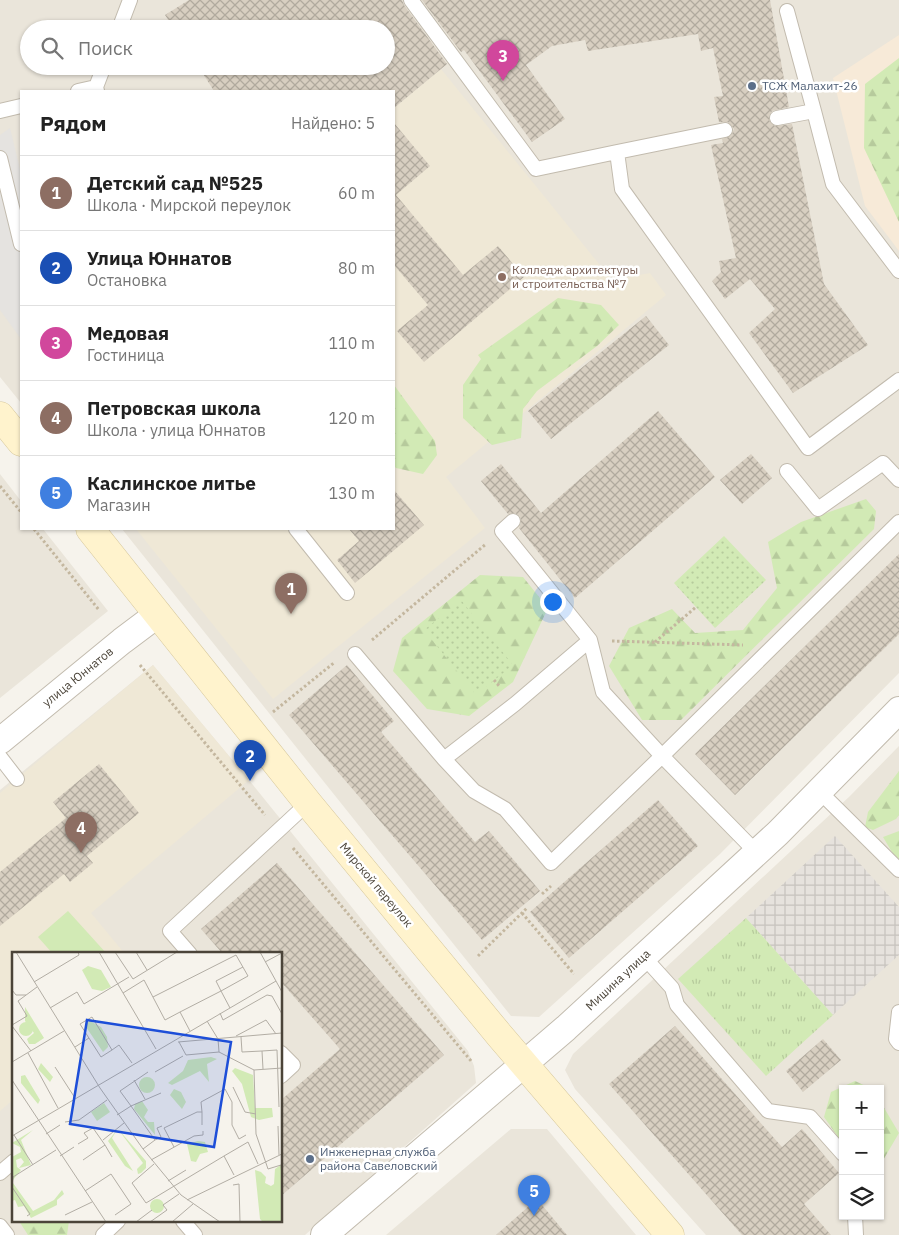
<!DOCTYPE html>
<html lang="ru">
<head>
<meta charset="utf-8">
<style>
  body { margin:0; font-family:"IBM Plex Sans",sans-serif; background:#f6f6f6; color:#222 }
  .controls { position:absolute; right:15px; bottom:15px; display:grid; overflow:hidden; border-radius:0px; box-shadow:0 1px 4px #0004 }
  .controls button { width:45px; height:45px; display:grid; place-items:center; padding:0; border:0; border-bottom:1px solid #e0e0e0; background:#fff; color:#222; font:25px sans-serif }
  .you { position:absolute; left:552px; top:601px; width:18px; height:18px; margin:-12px; border:4px solid #fff; border-radius:50%; background:#1a73e8; box-shadow:0 0 0 8px #1a73e833 }
  .badge { display:grid; place-items:center; width:32px; height:32px; border-radius:50%; background:#ea580c; color:#fff; font-size:16px; font-weight:700 }
  .pin { position:absolute; translate:-50% -41px; filter:drop-shadow(0 1px 2px #0008) }
  .pin::after { content:''; position:absolute; top:26px; width:18px; height:15px; background:inherit; clip-path:polygon(0 0,100% 0,50% 100%) }
  .list { margin:0; padding:0; list-style:none }
  h2 { display:flex; justify-content:space-between; align-items:center; height:65px; margin:0; padding:0 20px; font-size:21px }
  h2 small { font-size:16px; font-weight:400; color:#767676 }
  .list li { display:grid; grid-template-columns:32px 1fr auto; gap:15px; align-items:center; box-sizing:border-box; height:75px; padding:0 20px; border-top:1px solid #e0e0e0 }
  .list b { display:block; font-size:19px; white-space:nowrap }
  .list p { margin:0; font-size:16px; white-space:nowrap; color:#767676 }
  .list em { font-size:16px; font-style:normal; color:#767676 }
  .icon { flex:none; width:28px; height:28px; fill:none; stroke:currentColor; stroke-width:2; stroke-linecap:round; stroke-linejoin:round }
  .map { position:relative; flex:none; width:899px; height:1235px; overflow:hidden }
  .search { position:absolute; background:#fff; box-shadow:0 1px 4px #0004; left:20px; top:20px; width:375px; height:55px; display:flex; align-items:center; gap:12px; box-sizing:border-box; padding:0 18px; border-radius:28px; color:#767676; font-size:19px }
  .panel { position:absolute; background:#fff; box-shadow:0 1px 4px #0004; left:20px; top:90px; width:375px; height:440px; border-radius:0px }
  .map>svg:first-child { display:block }
  .residential { fill:#eae5da; fill-rule:evenodd }
  .commercial { fill:#f7ead8 }
  .industrial { fill:url(#industrial-grid) }
  .education { fill:#efe8d6 }
  .grass { fill:url(#grass-tufts) }
  .forest { fill:url(#forest-firs) }
  .park { fill:url(#park-dots) }
  .garden { fill:#d2eab5 }
  .parking { fill:#e5e3e0 }
  .building { fill:url(#building-cross-hatch) }
  .lines { fill:none; stroke-linecap:round; stroke-linejoin:round }
  .lane-casing { stroke:#c2bbae; stroke-width:16 }
  .street-casing { stroke:#c2bbae; stroke-width:28 }
  .secondary-casing { stroke:#d6c79b; stroke-width:29 }
  .path { stroke:#c4b79f; stroke-width:3; stroke-dasharray:2.5 2.5; stroke-linecap:butt }
  .lane { stroke:#fff; stroke-width:14 }
  .street { stroke:#fff; stroke-width:26 }
  .secondary { stroke:#fff3cd; stroke-width:28 }
  .service-dot { fill:#5c6f8a; stroke:#fff; stroke-width:2 }
  .education-dot { fill:#8d6e63; stroke:#fff; stroke-width:2 }
  .labels { text-anchor:middle; stroke-width:5; stroke-linejoin:round; paint-order:stroke }
  .service-label { font-size:12px; fill:#4e5e75; stroke:#fff; text-anchor:start }
  .education-label { font-size:12px; fill:#785e54; stroke:#fff; text-anchor:start }
  .street-label { font-size:12px; fill:#4b4439; stroke:#fff }
  .inset-road { fill:none; stroke:#b2ada4; stroke-width:1 }
  .view { fill:#1d4ed8; fill-opacity:0.15; stroke:#1d4ed8; stroke-width:2.5 }
  .inset-edge { fill:none; stroke:#4b4439; stroke-width:2.5 }
</style>
</head>
<body>
<div class="map">
<svg width="899" height="1235" viewBox="0 0 899 1235">
  <defs>
    <pattern id="industrial-grid" width="8" height="8" patternUnits="userSpaceOnUse" patternTransform="scale(1.25)"><rect width="8" height="8" fill="#e6e2dd"/><path d="M0 4h8M4 0v8" fill="none" stroke="#c7c3be"/></pattern>
    <pattern id="grass-tufts" width="24" height="20" patternUnits="userSpaceOnUse" patternTransform="scale(1.25)"><rect width="24" height="20" fill="#d2eab5"/><path d="M3 7l-1-3M5 7V3M7 7l1-3M15 17l-1-3M17 17v-4M19 17l1-3" fill="none" stroke="#b6ca9c"/></pattern>
    <pattern id="forest-firs" width="22" height="20" patternUnits="userSpaceOnUse" patternTransform="scale(1.25)"><rect width="22" height="20" fill="#d2eab5"/><path d="M5 1l3.5 6h-7zM16 11l3.5 6h-7z" fill="#b6ca9c"/></pattern>
    <pattern id="park-dots" width="8" height="8" patternUnits="userSpaceOnUse" patternTransform="scale(1.25)"><rect width="8" height="8" fill="#d2eab5"/><path d="M2 2h.1M6 6h.1" fill="none" stroke="#b6ca9c" stroke-width="1.8" stroke-linecap="round"/></pattern>
    <pattern id="building-cross-hatch" width="8" height="8" patternUnits="userSpaceOnUse" patternTransform="scale(1.25)"><rect width="8" height="8" fill="#d8cfc1"/><path d="M0 0l8 8M0 8l8-8" fill="none" stroke="#b1aa9e"/></pattern>
  </defs>
  <rect width="100%" height="100%" fill="#f6f3ec"/>
  <path class="residential" d="M0,0H899V673L720,854L539,1017L511,1016L122,529H394V91H21V403L0,377ZM29,29H386V66H29Z
    M0,474L21,501V529H43L108,611L0,698Z
    M153,665L249,780L468,1051L474,1066L476,1083L305,1235H0V790ZM14,954H281V1221H14Z
    M899,746V1235H706L575,1089L565,1070L573,1054L850,796ZM843,1089H880V1216H843Z
    M511,1129H547L636,1235H386Z"/>
  <path class="commercial" d="M899,35V251L865,206L833,78Z"/>
  <path class="industrial" d="M835,836L899,907V955L833,1015L746,918Z"/>
  <path class="education" d="M441,69L612,280L650,273L666,295L446,477L485,528L273,699L136,529H394V108Z
    M153,665L249,780L91,913L125,954H14V1099L0,1111V793Z"/>
  <path class="grass" d="M746,918L833,1015L766,1076L678,979Z"/>
  <path class="forest" d="M899,58V222L864,148L865,84Z
    M558,298L601,305L619,325L597,346L537,391L523,409L521,438L492,445L463,418V385L481,359L478,355Z
    M394,385L435,441L437,455L423,474L396,468L394,466Z
    M866,499L876,511L874,529L681,720H642L609,666L629,628L672,609L695,633L743,630L777,588L768,542L801,522Z
    M480,575L523,577L548,608L513,682L469,716L427,709L393,671L402,638Z
    M899,771V815L896,819L873,830L865,827L868,812Z
    M899,831V864L883,837Z
    M855,1081L872,1089H843V1144L824,1117L831,1092Z
    M880,1101L899,1133L882,1162L880,1163Z
    M19,1221H69L67,1235H28Z"/>
  <path class="park" d="M724,536L766,580L715,628L674,583Z
    M461,600L513,665L476,695L424,630Z"/>
  <path class="garden" d="M68,911L107,954H53L38,937Z"/>
  <path class="parking" d="M10,128L21,173V339L0,310V135Z"/>
  <path class="building" d="M189,0H402L404,5L447,64L394,108V91H214L198,66H386V29H174L165,15Z
    M422,0H770L789,107L772,111L769,116V120L775,126L792,124L824,284L868,345L793,393L749,333L775,309L750,279L725,299L712,281L721,272L719,261L736,258L711,145L723,143L722,139L731,136L734,129L728,122H719L714,97L723,96L713,48L701,51L698,34L588,51L585,40L552,46L526,65L565,119L532,142L464,50L461,52Z
    M394,123L430,166L396,195L463,275L498,246L524,277L424,362L397,331L428,305L394,265Z
    M646,316L669,345L551,439L528,411Z
    M658,411L715,477L575,598L519,528L521,523L520,516L515,513L508,514L481,481L501,464L541,513Z
    M751,454L772,478L742,504L720,480Z
    M394,490L424,525L355,583L337,560L359,541L349,529H394Z
    M899,554V634L735,795L695,754Z
    M347,665L394,721L381,732L475,842L489,831L540,891L482,940L289,715Z
    M99,764L139,813L87,856L93,863L70,882L64,874L0,926V872L66,818L53,802Z
    M658,800L698,846L569,958L530,912Z
    M277,863L444,1055L281,1196V1100L340,1049L281,982V954H223L201,929Z
    M675,1026L782,1147L802,1129L839,1173L804,1204L831,1235H742L609,1084Z
    M823,1039L841,1060L803,1092L786,1071Z
    M537,1199L567,1235H496Z"/>
  <g class="lines">
    <defs>
      <path id="lane" d="M411,0L536,169L617,152
        M787,11L814,111
        M119,29L130,0
        M78,91L96,87
        M97,91L96,87L104,66
        M0,111L21,106
        M777,118L814,111L833,184L899,271
        M725,130L617,152L622,189L808,448L899,380
        M0,158L21,244
        M787,471L818,509L883,463L899,480
        M296,529L347,593
        M355,654L444,759L474,791L505,809L551,863L662,756L603,692L590,640L502,531L513,521
        M0,757L17,779
        M444,759L515,704L590,640
        M819,791L899,870
        M757,853L662,756L899,522
        M190,954L170,931L308,803
        M643,956L672,988L677,1005L768,1111L810,1117L843,1154
        M899,1012L896,1039L899,1043
        M281,1053L293,1065L281,1076
        M0,1173L14,1161
        M855,1216L856,1235
        M183,1221L195,1235
        M0,1226L7,1235
        M103,1235L118,1221"/>
      <path id="street" d="M0,741L122,641L158,614
        M324,1235L566,1028L778,833L899,710"/>
      <path id="secondary" d="M0,416L21,442
        M90,529L308,803L500,1036L670,1235"/>
    </defs>
    <use href="#lane" class="lane-casing"/>
    <use href="#street" class="street-casing"/>
    <use href="#secondary" class="secondary-casing"/>
    <path class="path" d="M0,486L21,512
      M34,529L99,610
      M372,640L486,544
      M612,641L743,645
      M655,642L696,607
      M140,665L265,815
      M494,680L500,687
      M273,712L335,662
      M293,848L472,1062
      M542,894L551,886
      M522,913L574,974
      M478,956L527,908"/>
    <use href="#lane" class="lane"/>
    <use href="#street" class="street"/>
    <use href="#secondary" class="secondary"/>
  </g>
  <g class="service-dot">
    <circle cx="752" cy="86" r="5"/>
    <circle cx="310" cy="1159" r="5"/>
  </g>
  <circle class="education-dot" cx="502" cy="277" r="5"/>
  <g class="labels">
    <g class="service-label">
      <text x="762" y="90">ТСЖ Малахит-26</text>
      <text x="320" y="1156">Инженерная служба<tspan x="320" dy="14">района Савеловский</tspan></text>
    </g>
    <g class="education-label">
      <text x="512" y="274">Колледж архитектуры<tspan x="512" dy="14">и строительства №7</tspan></text>
    </g>
    <g class="street-label">
      <text transform="translate(78 677) rotate(-39)" y="4">улица Юннатов</text>
      <text transform="translate(376 885) rotate(50)" y="4">Мирской переулок</text>
      <text transform="translate(618 980) rotate(-43)" y="4">Мишина улица</text>
    </g>
  </g>
  <g transform="translate(12 952)">
    <rect width="270" height="270" fill="#f6f3ec"/>
    <path d="M92,151L98,160L85,169L79,160Z" fill="#d2eab5"/>
    <path d="M76,14L89,18L99,35L90,39L80,37L70,18ZM13,55L32,86L23,92H17L15,87L22,81L13,69ZM78,69L89,75L95,85L96,95L91,100L74,75L73,72ZM199,105L205,107L195,112L197,130L188,119L160,133L156,131L171,119L176,108ZM29,111L41,125L38,130L26,117ZM223,116L241,123L243,156H260L261,165L247,168L239,165L230,132L220,119ZM13,123L28,148L26,152L9,131V124ZM127 133a8 8 0 1 1 16 0a8 8 0 1 1-16 0ZM162,137L169,140L174,150L170,157L158,143ZM130,149L136,158L132,165L136,170H142L143,183L122,157L123,152ZM106,177L134,209V216L129,221L126,222L125,217L131,211ZM21,178L9,188L19,213L7,216L12,210L9,206L4,208L5,215L9,218L1,228L0,205L9,200L8,195L0,191ZM105,178L100,186L121,219L113,214L96,189ZM186,189L193,190L196,200L188,202L184,210L179,209L175,192ZM270,212V270H251L248,267L243,218L249,220L254,225L253,231L259,234L262,232L263,217ZM1,231L21,259L42,248L50,238L52,242L45,248V253L19,266L12,254L6,255L3,248L0,249ZM138 254a7 7 0 1 1 14 0a7 7 0 1 1-14 0Z" fill="#d2eab5"/>
    <path d="M7 77a7 7 0 1 1 14 0a7 7 0 1 1-14 0Z" fill="#d2eab5"/>
    <path class="inset-road" d="M4,0L88,136L131,197L169,243L208,270M87,0L144,97M103,0L121,27L165,0M124,0L135,18M248,0L270,40M253,10L270,1M22,30L67,3L66,0M0,38L4,43H14M111,41L132,28L153,68L168,60L178,79M141,45L224,3L236,24L209,39L218,56M38,56L65,40L72,52L117,25M168,60L209,39L204,29L231,15M208,61L211,68L255,43L260,44L270,62M195,69L206,87L207,100M0,73L15,64L6,49L25,35M0,74L19,99M224,84L254,68L264,82M229,85L230,100L250,99M166,90L270,81M167,90L174,103L207,100L242,118M63,95L77,86M100,98L89,105L68,72L80,65L100,98L107,93L120,111M16,101L46,156M0,110L52,79M43,115L63,146M270,116L242,118L244,182L256,217L269,213L270,225M251,117L250,99L265,98L267,155M136,120L108,139L119,154L149,141M143,120L171,104M0,128L94,270M122,128L133,147M221,135L233,160L244,162M190,160L189,150L213,137L220,150V173L227,187L234,183M105,163L119,154L143,188L131,197M53,170L67,168L95,148M266,174L267,203M34,182L48,173M2,183L21,213M0,184L264,29M91,188L112,171M143,188L149,185L145,176L150,174M66,192L76,186L72,181L81,176L93,193M162,195L152,176L185,160H190V173M48,204L62,195M212,204L236,190L246,212M71,208L93,193L100,205M139,208L182,184L191,183V179M142,212L120,231L134,251L212,204L222,223M156,229L174,218M221,233L227,232L228,270M73,239L99,222L119,252L103,263M175,248L270,202M53,263L80,250M15,264L18,262L0,235L1,225L44,198M124,270L140,258M138,270L155,258L151,253L167,242M160,270L181,252"/>
    <path class="view" d="M75,68L219,90L202,195L58,172Z"/>
    <rect width="270" height="270" class="inset-edge"/>
  </g>
</svg>
<div class="controls">
<button>+</button>
<button>−</button>
<button><svg class="icon" aria-label="layers" viewBox="0 0 24 24"><path d="M12 4l9 5-9 5-9-5zM3 14l9 5 9-5"/></svg></button>
</div>
<div class="you"></div>
<div class="pin badge" style="left:291px;top:614px;background:#8d6e63">1</div>
<div class="pin badge" style="left:250px;top:781px;background:#1a4fb4">2</div>
<div class="pin badge" style="left:503px;top:81px;background:#d1479c">3</div>
<div class="pin badge" style="left:81px;top:853px;background:#8d6e63">4</div>
<div class="pin badge" style="left:534px;top:1216px;background:#3f7fe0">5</div>
<div class="search"><svg class="icon" aria-label="search" viewBox="0 0 24 24"><circle cx="10" cy="10" r="6"/><path d="M15 15l6 6"/></svg>Поиск</div>
<section class="panel">
<h2>Рядом<small>Найдено: 5</small></h2>
<ul class="list">
<li><span class="badge" style="background:#8d6e63">1</span><div><b>Детский сад №525</b><p>Школа · Мирской переулок</p></div><em>60 m</em></li>
<li><span class="badge" style="background:#1a4fb4">2</span><div><b>Улица Юннатов</b><p>Остановка</p></div><em>80 m</em></li>
<li><span class="badge" style="background:#d1479c">3</span><div><b>Медовая</b><p>Гостиница</p></div><em>110 m</em></li>
<li><span class="badge" style="background:#8d6e63">4</span><div><b>Петровская школа</b><p>Школа · улица Юннатов</p></div><em>120 m</em></li>
<li><span class="badge" style="background:#3f7fe0">5</span><div><b>Каслинское литье</b><p>Магазин</p></div><em>130 m</em></li>
</ul>
</section>
</div>
</body>
</html>
